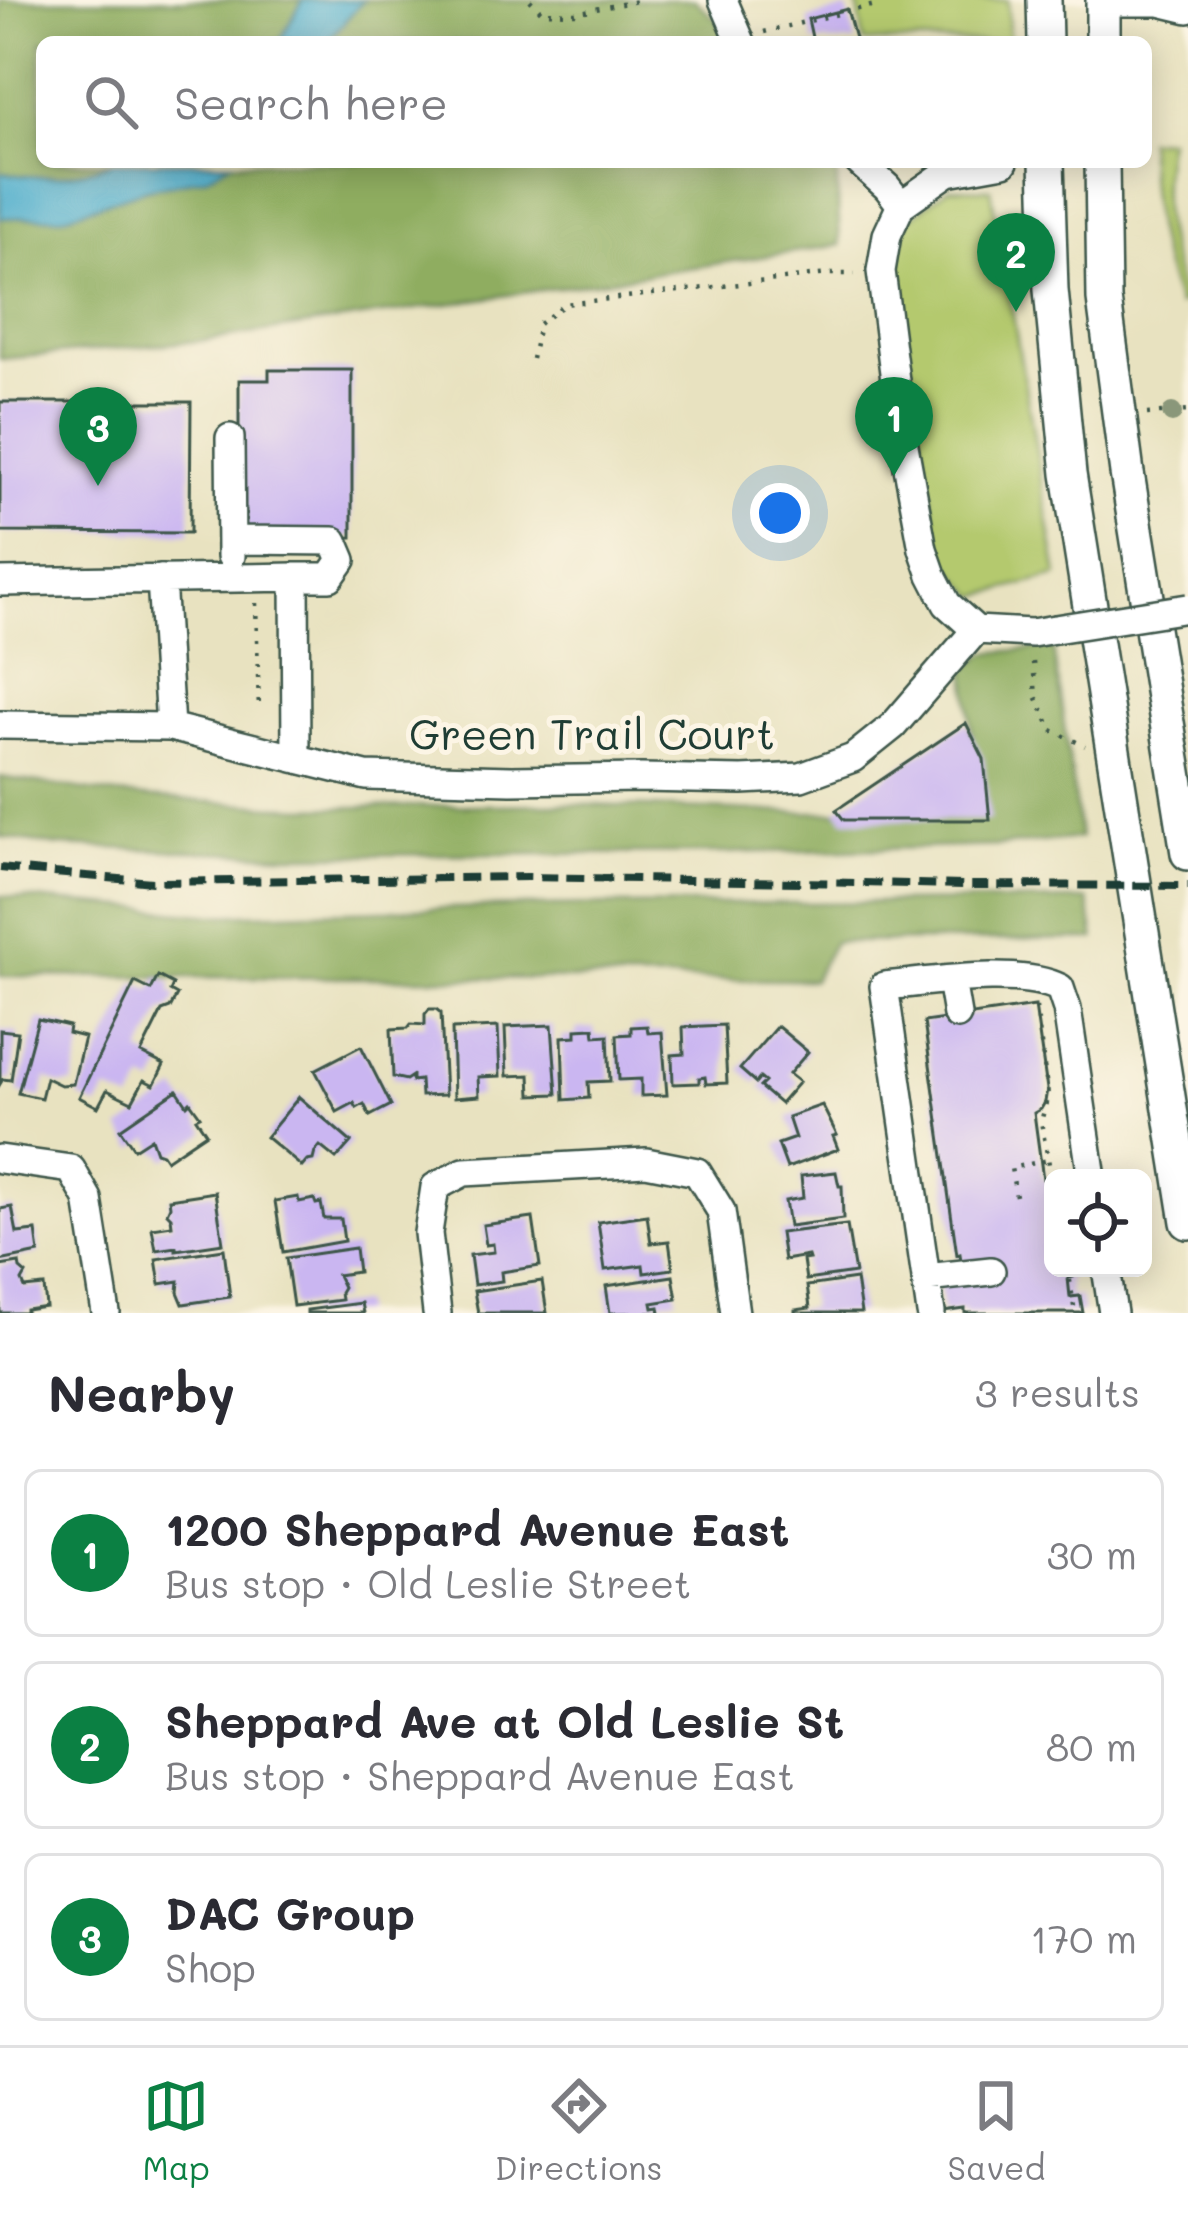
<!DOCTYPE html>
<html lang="en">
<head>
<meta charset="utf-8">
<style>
  body { margin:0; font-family:Mali,sans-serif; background:#f2f2f3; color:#2b2b33 }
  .controls { position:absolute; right:36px; bottom:36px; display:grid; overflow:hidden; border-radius:18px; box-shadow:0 6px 30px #0003 }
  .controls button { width:108px; height:108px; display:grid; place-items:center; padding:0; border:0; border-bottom:3px solid #e1e1e2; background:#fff; color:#2b2b33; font:60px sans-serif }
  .you { position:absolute; left:780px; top:513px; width:42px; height:42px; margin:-30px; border:9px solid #fff; border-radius:50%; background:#1a73e8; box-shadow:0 0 0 18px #1a73e833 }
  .badge { display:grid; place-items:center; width:78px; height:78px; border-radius:50%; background:#0b8043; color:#fff; font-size:39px; font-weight:700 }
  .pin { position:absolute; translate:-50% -99px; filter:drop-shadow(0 3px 6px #0008) }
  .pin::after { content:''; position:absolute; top:63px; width:42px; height:36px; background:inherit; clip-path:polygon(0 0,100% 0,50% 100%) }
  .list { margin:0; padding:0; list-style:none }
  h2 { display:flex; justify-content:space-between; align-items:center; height:156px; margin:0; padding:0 48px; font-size:51px }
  h2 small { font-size:39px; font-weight:400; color:#7c7c81 }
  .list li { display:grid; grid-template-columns:78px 1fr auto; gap:36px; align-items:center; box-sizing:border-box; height:168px; margin:0 24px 24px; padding:0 24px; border:3px solid #e1e1e2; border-radius:18px }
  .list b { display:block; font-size:45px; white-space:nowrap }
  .list p { margin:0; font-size:39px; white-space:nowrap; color:#7c7c81 }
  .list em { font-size:39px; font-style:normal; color:#7c7c81 }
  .icon { flex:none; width:66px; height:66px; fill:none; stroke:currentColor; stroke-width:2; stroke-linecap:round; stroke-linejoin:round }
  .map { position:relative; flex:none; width:1188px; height:1313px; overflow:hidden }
  .search { position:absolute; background:#fff; box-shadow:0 6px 30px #0003; left:36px; right:36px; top:36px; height:132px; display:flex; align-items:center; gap:30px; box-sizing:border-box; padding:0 42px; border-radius:18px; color:#7c7c81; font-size:45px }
  .sheet { height:732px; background:#fff }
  nav { display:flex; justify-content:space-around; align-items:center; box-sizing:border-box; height:168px; border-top:3px solid #e1e1e2; background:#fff; font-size:33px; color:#7c7c81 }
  nav a { display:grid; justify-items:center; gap:6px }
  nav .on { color:#0b8043 }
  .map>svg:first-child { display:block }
  .green { fill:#b4c96e; stroke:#6a8351; stroke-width:3 }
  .forest { fill:#8fad61; stroke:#57754a; stroke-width:3 }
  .water { fill:#4dadcc; stroke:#367580; stroke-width:3 }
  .building { fill:#cab6f1 }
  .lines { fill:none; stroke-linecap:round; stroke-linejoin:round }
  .minor-casing { stroke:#3d5649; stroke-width:32 }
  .major-casing { stroke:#3d5649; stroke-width:38 }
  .path { stroke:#3d5649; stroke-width:4.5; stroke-dasharray:3 9; stroke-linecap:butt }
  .minor { stroke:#fff; stroke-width:27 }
  .major { stroke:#fff; stroke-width:33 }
  .rail { stroke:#1f3d34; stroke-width:8; stroke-dasharray:18 9; stroke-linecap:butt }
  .minor-bridge-casing { stroke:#3d5649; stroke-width:32; stroke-linecap:butt }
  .minor-bridge { stroke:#fff; stroke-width:27 }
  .tree { fill:#8a977a }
  .labels { text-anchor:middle; stroke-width:10; stroke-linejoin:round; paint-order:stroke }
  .street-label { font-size:42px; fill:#1f3d34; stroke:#fcf5e5 }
</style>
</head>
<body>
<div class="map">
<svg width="1188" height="1313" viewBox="0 0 1188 1313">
  <rect width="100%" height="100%" fill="#fcf5e5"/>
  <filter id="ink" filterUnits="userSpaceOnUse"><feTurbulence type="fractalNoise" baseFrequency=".00833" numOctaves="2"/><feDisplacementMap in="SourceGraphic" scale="24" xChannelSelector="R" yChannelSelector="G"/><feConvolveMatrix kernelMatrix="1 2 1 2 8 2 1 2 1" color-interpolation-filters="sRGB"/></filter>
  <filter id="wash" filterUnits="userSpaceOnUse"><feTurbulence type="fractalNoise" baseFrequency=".004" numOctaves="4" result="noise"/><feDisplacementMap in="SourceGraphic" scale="48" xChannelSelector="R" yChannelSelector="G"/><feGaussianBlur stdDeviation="2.7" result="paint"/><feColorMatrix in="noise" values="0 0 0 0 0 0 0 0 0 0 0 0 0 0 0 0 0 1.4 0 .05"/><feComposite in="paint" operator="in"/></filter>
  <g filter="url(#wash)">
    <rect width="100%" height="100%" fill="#e8e2c0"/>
    <path class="green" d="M857,0H1008L1009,42H864Z
      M1168,139C1156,202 1165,242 1184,302L1178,305C1156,251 1149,198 1147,140Z
      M949,188L991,189L1058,576L977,596L941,558L895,270L906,221Z"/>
    <path class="forest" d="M0,0H695L739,42H42V162H836L840,245L209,340L0,359Z
      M1053,647L1080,838L999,846L720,853L286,855L59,846L0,837V777L117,795L301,808L561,804L788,812L979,813L966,669L986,653Z
      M0,896L215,915L525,906L1088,900L1095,939L834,942L813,980L0,976Z"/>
    <path class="water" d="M303,0H363L327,42H279Z
      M113,162H231L206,177L146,189L62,217L0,218V172C38,181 76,176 113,162Z"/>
    <g id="blocks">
      <path class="building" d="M847,9L856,42H813L808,19Z
        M269,370H352V537L246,538V510H239V380H269Z
        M0,402H191L190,533L0,532Z
        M966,723L984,759L990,820H844L836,810Z
        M158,976L173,984L170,991L177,995L170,1008L162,1011L141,1053L164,1065L154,1085L144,1080L132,1102L107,1090L98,1107L79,1097L135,982L151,990Z
        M1035,1006L1047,1089L1045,1102L1041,1109L1034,1113L1043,1179L1053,1178V1268H1072L1073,1277L1068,1278L1070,1297L1080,1296L1083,1313H965V1309L943,1312L937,1264L961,1260L960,1254L957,1255L924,1022Z
        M429,1009H436L441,1013L445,1095L421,1096L420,1080L412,1081V1076L406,1080L393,1077L391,1029L408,1028L411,1024L425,1025V1014Z
        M38,1019L69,1026L68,1033L84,1037L73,1084L61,1085L46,1078L41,1098L18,1093Z
        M552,1025L557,1094L531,1095L530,1075L507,1076L505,1027Z
        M724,1025L727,1083L706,1084L705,1077L699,1078V1083L673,1084L672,1055L684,1054L683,1027Z
        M647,1026L648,1033L662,1032L667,1095L641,1096V1079L619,1080L617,1035L631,1034V1027Z
        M777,1026L808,1052L789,1074L799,1082L780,1104L760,1087L765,1082L760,1078L756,1083L740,1069Z
        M498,1027L500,1076L478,1077L479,1096L454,1098L452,1029Z
        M594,1028L595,1036L608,1035L610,1081L588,1082L589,1098L564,1100L562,1037L576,1036V1029Z
        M0,1030L18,1032L11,1080L3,1079L0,1084Z
        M361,1046L391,1105L370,1116L364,1104L357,1108L354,1103L337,1112L315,1070Z
        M177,1090L187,1105L190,1102L200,1116L196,1118L206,1133L166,1160L162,1154L156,1152L151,1138L134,1149L120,1129Z
        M299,1097L351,1142L336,1159L320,1146L315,1152L313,1160L307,1161L302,1167L266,1137Z
        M822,1105L837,1135L833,1136L838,1149L787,1168L778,1144L795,1138L788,1117Z
        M836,1172L839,1186H842L843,1219L789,1226L785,1201L803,1198L801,1176Z
        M215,1192L223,1243L176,1250V1247L156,1250L152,1228L172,1225L171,1217L167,1213L170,1206L169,1199Z
        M298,1197L299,1202L314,1199L316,1204L321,1203L324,1219H341L344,1241L283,1252L275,1201Z
        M12,1207L17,1233L36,1231L39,1253L0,1261V1209Z
        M647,1215L651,1243L669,1241L673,1269L644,1273L643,1265L605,1270L598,1222Z
        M533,1218L540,1266L501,1272L502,1281L474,1285L470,1255L494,1252L493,1244L486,1245L483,1225Z
        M847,1225L855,1273L806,1280L803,1260L809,1259L808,1256L784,1260L780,1233Z
        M355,1248L358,1272L337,1275L343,1287L340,1292L341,1300L293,1306L286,1258Z
        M224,1249L230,1297L183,1304L178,1292L179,1281L160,1284L156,1259Z
        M19,1263L20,1269L26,1274L22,1281L25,1288L44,1286L46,1307L26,1310V1313H0V1266Z
        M673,1276L677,1299L652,1303L653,1308L659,1307L660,1313H610L606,1286Z
        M856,1279L861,1313H795V1310L810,1308L807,1286Z
        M542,1281L547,1313H478L474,1291Z
        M361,1303L363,1313H307V1310Z"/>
    </g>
  </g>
  <g filter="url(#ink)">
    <use href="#blocks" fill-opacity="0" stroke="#3d5649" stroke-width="3"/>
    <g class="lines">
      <defs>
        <path id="minor" d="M723,0L741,42
          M1103,2H1159L1188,9
          M859,162L887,187L901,205
          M1004,162L948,172L901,205L887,235L881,271L902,435L923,549L932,575L947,604L976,630L1032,633L1055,629
          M230,438L231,556
          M231,540L334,541L342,560L330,577H295
          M161,579L170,727
          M0,582L295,577L296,757
          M0,725L170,727L366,776L511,780L641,778L742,780L801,777L853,758L893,726L976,630
          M951,980L957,1015
          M0,1159L71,1169L88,1199L106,1313
          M1106,1268L1113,1313
          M926,1278L991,1271
          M437,1313L428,1233L435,1187L464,1172L646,1162L697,1172L721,1211L735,1313
          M931,1313L884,986C930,982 1020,967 1060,988L1067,1009L1092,1178"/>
        <path id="major" d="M1044,0L1045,42
          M1103,42V0
          M1047,162L1051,290L1069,474L1188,1222
          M1102,162L1104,299L1127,473L1188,853"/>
      </defs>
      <use href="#minor" class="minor-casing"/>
      <use href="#major" class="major-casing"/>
      <path class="path" d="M530,0L542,12L575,13L642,0
        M764,32L875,5L879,0
        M532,359L539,324L565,304L828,274H855
        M1147,414L1188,411
        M256,603L259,711
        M1033,662L1036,696L1052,730L1085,746
        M1036,1007L1048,1095L1041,1122L1053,1185
        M1016,1196L1011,1168L1048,1160
        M1068,1268L1075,1313"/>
      <use href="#minor" class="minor"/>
      <use href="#major" class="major"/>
      <path class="rail" d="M0,868L152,882L527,877L967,885L1188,886"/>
      <defs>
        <path id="minor-bridge" d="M1055,629L1188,608"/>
      </defs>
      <use href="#minor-bridge" class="minor-bridge-casing"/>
      <use href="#minor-bridge" class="minor-bridge"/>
    </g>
    <circle class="tree" cx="1172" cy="413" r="10"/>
  </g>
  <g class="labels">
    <g class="street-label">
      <text x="592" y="750">Green Trail Court</text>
    </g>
  </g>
</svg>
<div class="controls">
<button><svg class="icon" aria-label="locate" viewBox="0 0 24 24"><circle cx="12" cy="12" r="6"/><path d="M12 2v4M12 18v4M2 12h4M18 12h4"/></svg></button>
</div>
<div class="you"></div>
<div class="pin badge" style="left:894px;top:476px">1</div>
<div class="pin badge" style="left:1016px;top:312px">2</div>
<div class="pin badge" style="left:98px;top:486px">3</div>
<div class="search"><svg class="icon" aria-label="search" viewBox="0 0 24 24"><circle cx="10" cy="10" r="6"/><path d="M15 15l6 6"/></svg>Search here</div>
</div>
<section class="sheet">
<h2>Nearby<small>3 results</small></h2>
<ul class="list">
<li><span class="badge">1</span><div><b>1200 Sheppard Avenue East</b><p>Bus stop · Old Leslie Street</p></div><em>30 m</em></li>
<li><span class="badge">2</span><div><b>Sheppard Ave at Old Leslie St</b><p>Bus stop · Sheppard Avenue East</p></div><em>80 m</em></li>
<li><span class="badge">3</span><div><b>DAC Group</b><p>Shop</p></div><em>170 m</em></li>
</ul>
</section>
<nav>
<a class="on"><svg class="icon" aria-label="map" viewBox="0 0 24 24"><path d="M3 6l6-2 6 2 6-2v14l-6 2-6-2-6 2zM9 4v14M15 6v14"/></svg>Map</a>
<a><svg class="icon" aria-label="directions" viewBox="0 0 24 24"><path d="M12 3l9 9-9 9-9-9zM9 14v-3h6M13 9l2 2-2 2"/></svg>Directions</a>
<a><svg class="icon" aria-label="saved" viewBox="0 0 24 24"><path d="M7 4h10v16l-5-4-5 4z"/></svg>Saved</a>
</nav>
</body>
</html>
